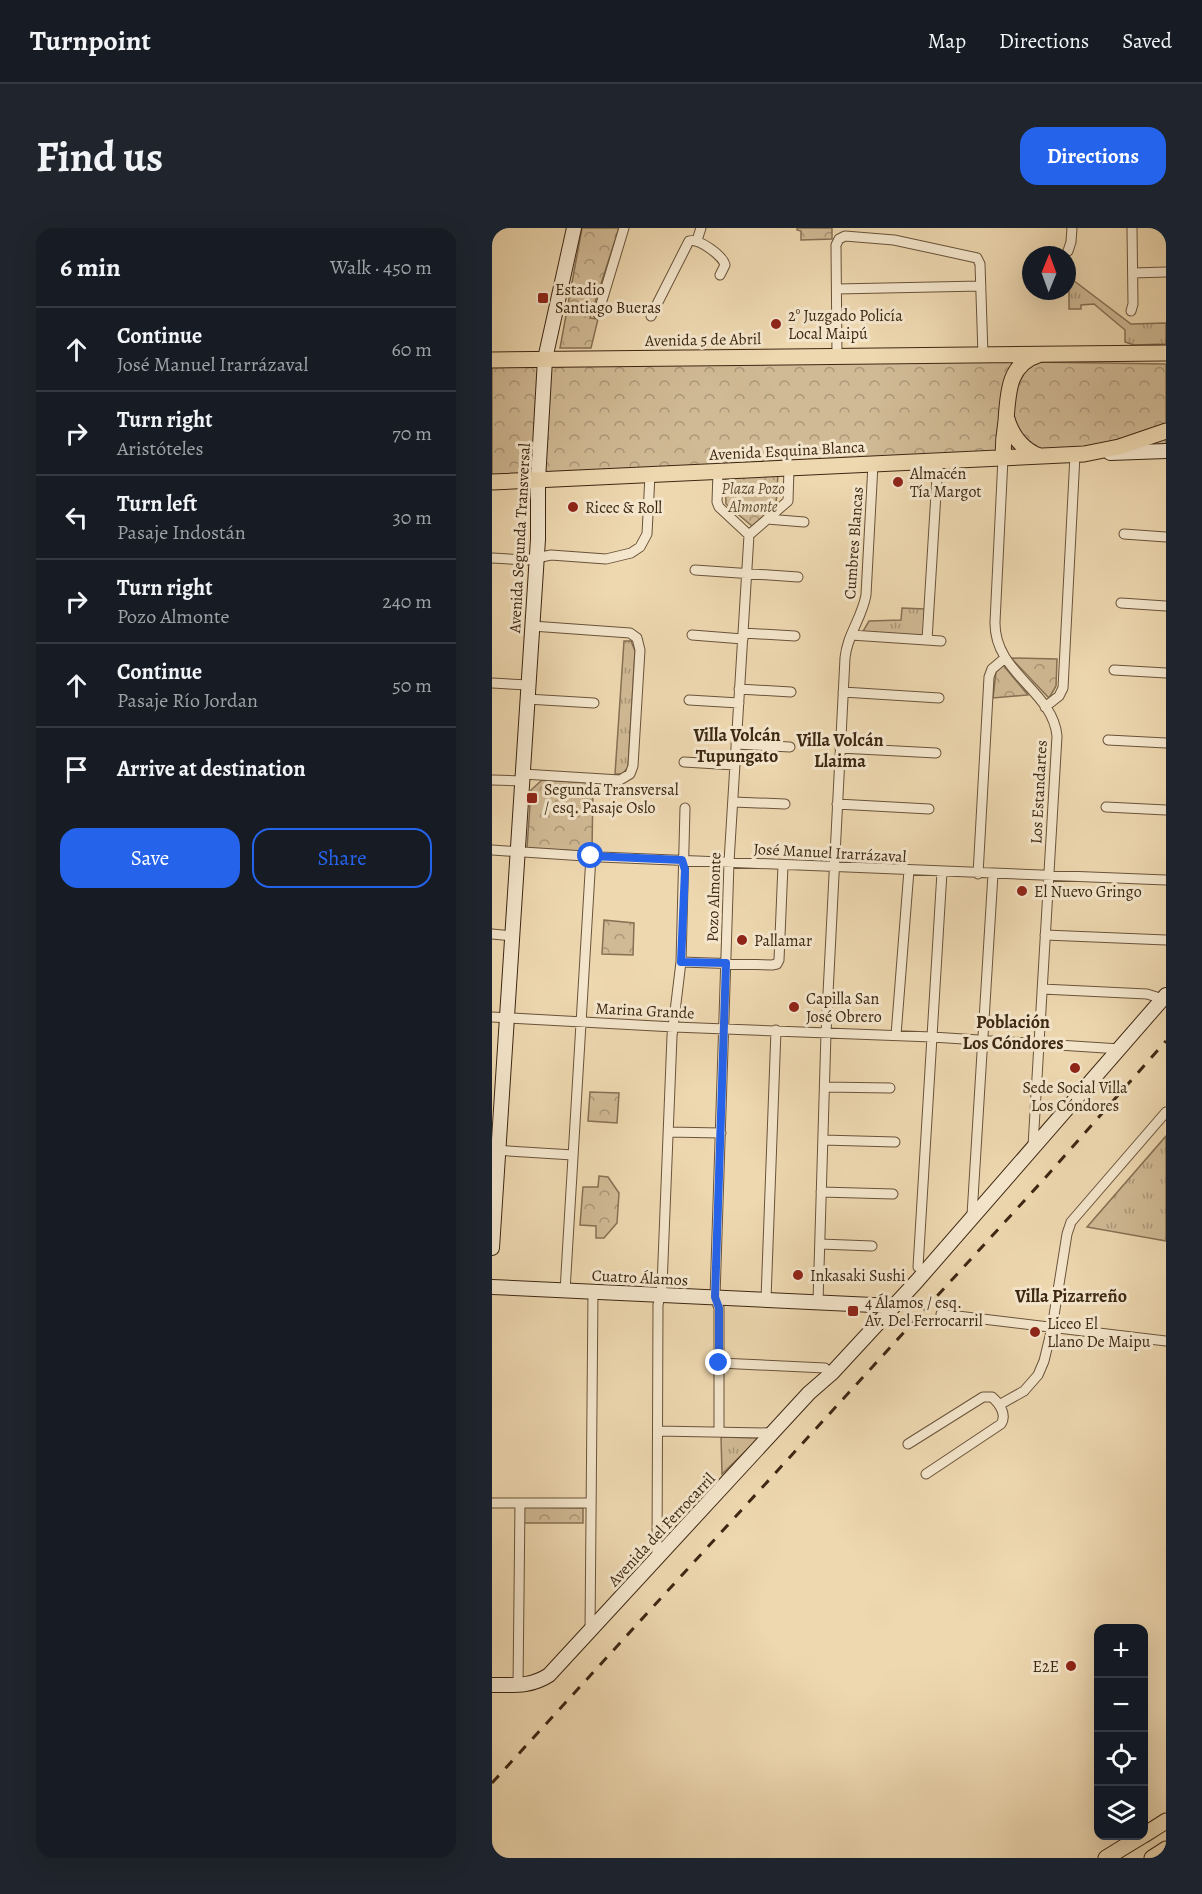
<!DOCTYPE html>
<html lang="en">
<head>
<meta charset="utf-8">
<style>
  body { margin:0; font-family:Alegreya,serif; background:#20242c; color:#f1f3f6 }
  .controls { position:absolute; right:18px; bottom:18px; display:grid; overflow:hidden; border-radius:12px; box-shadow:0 6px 24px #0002 }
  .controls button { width:54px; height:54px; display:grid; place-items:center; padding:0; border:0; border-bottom:2px solid #363941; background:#171b24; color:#f1f3f6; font:30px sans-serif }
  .compass { position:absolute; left:530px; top:18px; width:54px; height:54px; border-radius:50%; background:#171b24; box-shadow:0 6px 24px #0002; rotate:1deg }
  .stop { position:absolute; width:18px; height:18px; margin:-14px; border:4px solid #2563eb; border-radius:50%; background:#fff }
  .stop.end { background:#2563eb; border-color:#fff; box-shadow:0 2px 6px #0008 }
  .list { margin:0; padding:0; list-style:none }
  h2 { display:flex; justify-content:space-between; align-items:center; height:78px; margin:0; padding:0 24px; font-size:26px }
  h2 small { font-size:20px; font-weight:400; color:#9ea1a6 }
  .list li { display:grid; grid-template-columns:39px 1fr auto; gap:18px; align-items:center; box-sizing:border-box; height:84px; padding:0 24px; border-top:2px solid #363941 }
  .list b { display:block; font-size:22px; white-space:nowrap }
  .list p { margin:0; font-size:20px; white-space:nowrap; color:#9ea1a6 }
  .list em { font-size:20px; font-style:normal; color:#9ea1a6 }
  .actions { display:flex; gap:12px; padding:18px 24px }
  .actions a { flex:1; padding:14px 0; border:2px solid #2563eb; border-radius:18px; text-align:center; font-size:21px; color:#2563eb }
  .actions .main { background:#2563eb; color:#fff }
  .icon { flex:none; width:33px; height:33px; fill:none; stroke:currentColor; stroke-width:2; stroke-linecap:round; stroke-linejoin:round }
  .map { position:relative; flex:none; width:674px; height:1630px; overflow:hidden; border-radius:18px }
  header { display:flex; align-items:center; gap:36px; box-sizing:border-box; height:84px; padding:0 30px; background:#171b24; border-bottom:2px solid #363941 }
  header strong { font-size:28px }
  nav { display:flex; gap:33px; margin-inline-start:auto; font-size:21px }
  .intro { display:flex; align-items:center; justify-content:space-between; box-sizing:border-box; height:144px; padding:0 36px }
  h1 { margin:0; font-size:42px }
  .button { padding:15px 27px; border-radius:18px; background:#2563eb; color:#fff; font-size:21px; font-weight:700 }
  main { display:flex; gap:36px; padding:0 36px }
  aside { flex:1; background:#171b24; border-radius:18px; box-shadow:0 6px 24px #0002 }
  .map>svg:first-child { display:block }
  .grass { fill:url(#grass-tufts); stroke:#867054; stroke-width:1.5 }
  .park { fill:url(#park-crowns); stroke:#867054; stroke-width:1.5 }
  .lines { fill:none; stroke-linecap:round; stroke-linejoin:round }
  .street-casing { stroke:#69533a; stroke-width:11 }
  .secondary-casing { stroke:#3d2713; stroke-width:16 }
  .primary-casing { stroke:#3d2713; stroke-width:17 }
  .street { stroke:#f4e6cc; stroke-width:9 }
  .secondary { stroke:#f4e6cc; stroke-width:14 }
  .primary { stroke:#eed8b0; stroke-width:15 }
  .rail { stroke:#3d2713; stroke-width:3; stroke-dasharray:10 10; stroke-linecap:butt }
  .route { stroke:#2563eb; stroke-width:8 }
  .poi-dot { fill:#8f2418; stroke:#f4e6cc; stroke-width:2 }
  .labels { text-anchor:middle; stroke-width:6; stroke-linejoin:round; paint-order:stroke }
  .poi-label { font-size:16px; fill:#3d2713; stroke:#f4e6cc; text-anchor:start }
  .street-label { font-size:16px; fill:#3d2713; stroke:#f4e6cc }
  .park-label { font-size:16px; font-style:italic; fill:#624c34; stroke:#f4e6cc }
  .neighbourhood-label { font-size:18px; font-weight:bold; fill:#3d2713; stroke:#f4e6cc }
</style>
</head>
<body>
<header>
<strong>Turnpoint</strong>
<nav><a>Map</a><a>Directions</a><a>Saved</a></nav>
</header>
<div class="intro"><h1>Find us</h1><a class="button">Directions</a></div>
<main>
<aside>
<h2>6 min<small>Walk · 450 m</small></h2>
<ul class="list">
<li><svg class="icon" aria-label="ahead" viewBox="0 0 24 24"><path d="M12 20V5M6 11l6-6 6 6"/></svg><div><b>Continue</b><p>José Manuel Irarrázaval</p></div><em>60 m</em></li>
<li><svg class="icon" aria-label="right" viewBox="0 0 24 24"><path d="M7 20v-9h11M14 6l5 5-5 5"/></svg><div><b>Turn right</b><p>Aristóteles</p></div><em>70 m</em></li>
<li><svg class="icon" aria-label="left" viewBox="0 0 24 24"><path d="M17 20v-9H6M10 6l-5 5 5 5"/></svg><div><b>Turn left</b><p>Pasaje Indostán</p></div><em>30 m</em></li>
<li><svg class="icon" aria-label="right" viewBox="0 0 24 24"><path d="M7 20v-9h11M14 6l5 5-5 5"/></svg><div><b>Turn right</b><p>Pozo Almonte</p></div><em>240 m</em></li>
<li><svg class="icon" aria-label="ahead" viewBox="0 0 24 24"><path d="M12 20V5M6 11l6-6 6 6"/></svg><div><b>Continue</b><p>Pasaje Río Jordan</p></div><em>50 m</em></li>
<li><svg class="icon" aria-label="arrive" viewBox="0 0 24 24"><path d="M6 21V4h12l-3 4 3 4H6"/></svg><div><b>Arrive at destination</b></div></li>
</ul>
<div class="actions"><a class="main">Save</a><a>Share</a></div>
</aside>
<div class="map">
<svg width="674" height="1630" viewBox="0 0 674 1630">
  <defs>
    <pattern id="grass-tufts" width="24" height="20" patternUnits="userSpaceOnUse" patternTransform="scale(1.5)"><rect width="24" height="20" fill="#d0ba95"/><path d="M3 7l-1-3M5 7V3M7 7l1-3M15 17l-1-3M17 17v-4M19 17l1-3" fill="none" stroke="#aa9778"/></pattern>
    <pattern id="park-crowns" width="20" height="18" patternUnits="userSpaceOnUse" patternTransform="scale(1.5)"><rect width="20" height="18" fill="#d0ba95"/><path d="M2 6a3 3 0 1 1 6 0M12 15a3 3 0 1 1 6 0" fill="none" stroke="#aa9778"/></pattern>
  </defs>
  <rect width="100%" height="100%" fill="#eed8b0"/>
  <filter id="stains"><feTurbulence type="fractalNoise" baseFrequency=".00333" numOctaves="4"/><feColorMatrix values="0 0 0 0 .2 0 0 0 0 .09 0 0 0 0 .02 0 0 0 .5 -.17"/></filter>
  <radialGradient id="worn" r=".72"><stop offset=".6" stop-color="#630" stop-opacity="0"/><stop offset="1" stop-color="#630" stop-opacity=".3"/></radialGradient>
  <path class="grass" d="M577,49L639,96L674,95V116L642,117L633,114V102L602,76L589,77V81H577Z
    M410,380L433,381L432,408L370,405L377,393L409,392Z
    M132,413H139L143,423L136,539L131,546H123Z
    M674,908V1013L595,999Z
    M229,1209L267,1210L230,1246Z"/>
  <path class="park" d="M90,0H127L98,90L106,91L99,120H68Z
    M305,0H340V11L309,12V3L305,2Z
    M348,131L674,136V218L0,248V136Z
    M286,246L284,277L260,298L234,276L233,248Z
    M519,430L565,431L564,458L557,470Z
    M511,437L536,467L501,470L504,444Z
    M50,552L101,555L100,624L35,620L39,562Z
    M112,692L142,695L141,727L110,726Z
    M98,864L127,865L125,895L96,893Z
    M107,948L116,949L127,965L125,995L112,1010H104V998L88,997L91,959H106Z
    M30,1279L91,1280V1295H30Z"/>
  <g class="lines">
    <defs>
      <path id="street" d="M205,12L209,0
        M576,23L579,14L580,0
        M641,45L674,44
        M345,61L489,58
        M639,83L641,76L640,0
        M106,86L132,0
        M159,88L197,13C207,10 231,28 233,37L228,47
        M345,127L344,17L347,11L353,8L402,12L485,30L488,36L491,127
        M511,230L503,394C502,445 561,463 565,508L541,918
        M226,244L225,274L227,279L257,307
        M275,291L312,294
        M632,306L674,309
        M0,330L34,332L59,327L114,331L139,325L148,319L155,306L158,247
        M203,342L306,349
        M629,375L674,378
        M251,405L303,408
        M200,407L251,411
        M359,407L449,413
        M435,412L446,233
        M622,442L674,445
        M0,455L36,457
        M247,461L299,464
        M351,464L447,470
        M35,471L102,475
        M197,472L247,475
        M553,479L567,468L571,460L583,227
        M616,512L674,515
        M244,516L298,519
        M348,520L444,525
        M192,534L243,537
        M31,546L128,552L138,546L141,538L148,422L145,410L138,405L40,398
        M0,552L30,553
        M241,574L293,576
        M345,576L437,581
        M614,579L674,582
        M0,622L108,629L674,652
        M486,646L497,449L500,441L513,430
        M0,706L20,708
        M553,707L674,712
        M189,734L280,737L285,736L287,732L291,637
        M550,761L655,766L671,771
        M0,789L182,799L440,809L628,821
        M404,807L417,642
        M333,859L398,860
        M176,904L229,905
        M331,912L403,914
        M2,922L81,927
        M329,964L401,966
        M480,987L501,646
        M328,1016L380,1018
        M426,1039L450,644
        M73,1063L99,628
        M274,1071L284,802
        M326,1074L334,805L353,430C355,407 370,390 374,367L381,236
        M449,1086L674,1113
        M227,1135L333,1140
        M507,1177L532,1163L546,1147L552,1133L560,1100L575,1006L579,994L674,884
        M166,1203L279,1205
        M227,1204V1080L223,1069L237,634L257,307L296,273L297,240
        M416,1216L491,1169H500C508,1176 515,1187 509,1196L434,1246
        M0,1275H99
        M165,1329L166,1077L170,1058L180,808L189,734L193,580
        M98,1403L101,1064
        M26,1457L28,1275"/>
      <path id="secondary" d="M618,225L674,223
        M0,1020L46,311V252L53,131L82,0
        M0,1059L402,1078
        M0,1457C21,1457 39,1459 57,1447L317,1165L340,1145L425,1053L674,767"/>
      <path id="primary" d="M0,132L674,125
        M515,191C520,208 530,221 547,228
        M511,230C511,218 512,205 514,193C516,166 516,136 546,127
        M0,254L592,226L627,219L674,203
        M652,1607L674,1593
        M614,1630L650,1608
        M660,1630L674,1621"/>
    </defs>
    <use href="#street" class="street-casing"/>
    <use href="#secondary" class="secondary-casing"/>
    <use href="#primary" class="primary-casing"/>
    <use href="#street" class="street"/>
    <use href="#secondary" class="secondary"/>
    <use href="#primary" class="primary"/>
    <path class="rail" d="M0,1555L553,950L674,813"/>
  </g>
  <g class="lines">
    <path class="route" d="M99,628L190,632L193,642L189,734L234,735L223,1069L227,1080V1135"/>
  </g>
  <g class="poi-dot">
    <rect x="45" y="64" width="12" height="12" rx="3"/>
    <circle cx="284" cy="96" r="6"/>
    <circle cx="406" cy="254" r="6"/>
    <circle cx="81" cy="279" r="6"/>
    <rect x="34" y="564" width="12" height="12" rx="3"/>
    <circle cx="530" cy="663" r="6"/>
    <circle cx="250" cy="712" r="6"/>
    <circle cx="302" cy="779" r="6"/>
    <circle cx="583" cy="840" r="6"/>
    <circle cx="306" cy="1047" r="6"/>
    <rect x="355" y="1077" width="12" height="12" rx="3"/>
    <circle cx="543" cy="1104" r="6"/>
    <circle cx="579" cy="1438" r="6"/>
  </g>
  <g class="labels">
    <g class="poi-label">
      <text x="63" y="67">Estadio<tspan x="63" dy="18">Santiago Bueras</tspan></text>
      <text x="296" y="93">2° Juzgado Policía<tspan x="296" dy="18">Local Maipú</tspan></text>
      <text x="418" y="251">Almacén<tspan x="418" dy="18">Tía Margot</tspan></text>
      <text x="93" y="285">Ricec &amp; Roll</text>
      <text x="52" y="567">Segunda Transversal<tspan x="52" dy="18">/ esq. Pasaje Oslo</tspan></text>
      <text x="542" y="669">El Nuevo Gringo</text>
      <text x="262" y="718">Pallamar</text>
      <text x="314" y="776">Capilla San<tspan x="314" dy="18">José Obrero</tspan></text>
      <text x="583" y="865" text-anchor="middle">Sede Social Villa<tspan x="583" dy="18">Los Cóndores</tspan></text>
      <text x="318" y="1053">Inkasaki Sushi</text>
      <text x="373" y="1080">4 Álamos / esq.<tspan x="373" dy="18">Av. Del Ferrocarril</tspan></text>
      <text x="555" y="1101">Liceo El<tspan x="555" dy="18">Llano De Maipu</tspan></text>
      <text x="567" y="1444" text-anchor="end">E2E</text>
    </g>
    <g class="street-label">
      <text transform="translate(211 111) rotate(-1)" y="6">Avenida 5 de Abril</text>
      <text transform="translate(295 222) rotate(-3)" y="6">Avenida Esquina Blanca</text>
      <text transform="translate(27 310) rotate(-87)" y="6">Avenida Segunda Transversal</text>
      <text transform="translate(361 315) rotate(-86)" y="6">Cumbres Blancas</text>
      <text transform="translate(546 564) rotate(-87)" y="6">Los Estandartes</text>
      <text transform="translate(338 624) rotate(3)" y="6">José Manuel Irarrázaval</text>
      <text transform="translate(221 669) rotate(-88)" y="6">Pozo Almonte</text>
      <text transform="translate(153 782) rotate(3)" y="6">Marina Grande</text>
      <text transform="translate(148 1049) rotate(3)" y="6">Cuatro Álamos</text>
      <text transform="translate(169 1301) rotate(-47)" y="6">Avenida del Ferrocarril</text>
    </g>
    <g class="park-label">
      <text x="261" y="266">Plaza Pozo<tspan x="261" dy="18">Almonte</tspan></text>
    </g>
    <g class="neighbourhood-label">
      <text x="245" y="513">Villa Volcán<tspan x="245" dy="21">Tupungato</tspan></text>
      <text x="348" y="518">Villa Volcán<tspan x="348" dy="21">Llaima</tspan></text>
      <text x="521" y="800">Población<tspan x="521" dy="21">Los Cóndores</tspan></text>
      <text x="579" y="1074">Villa Pizarreño</text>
    </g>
  </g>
  <rect width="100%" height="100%" filter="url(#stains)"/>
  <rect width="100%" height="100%" fill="url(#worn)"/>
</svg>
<div class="controls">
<button>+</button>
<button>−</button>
<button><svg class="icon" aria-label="locate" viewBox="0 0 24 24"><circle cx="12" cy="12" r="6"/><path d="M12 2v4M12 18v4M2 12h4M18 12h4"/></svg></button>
<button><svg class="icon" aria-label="layers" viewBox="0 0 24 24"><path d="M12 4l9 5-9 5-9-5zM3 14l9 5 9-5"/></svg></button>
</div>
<svg class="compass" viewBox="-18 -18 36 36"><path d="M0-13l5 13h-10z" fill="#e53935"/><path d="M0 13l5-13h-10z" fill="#9ea1a6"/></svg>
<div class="stop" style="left:99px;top:628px"></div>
<div class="stop end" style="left:227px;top:1135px"></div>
</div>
</main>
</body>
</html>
